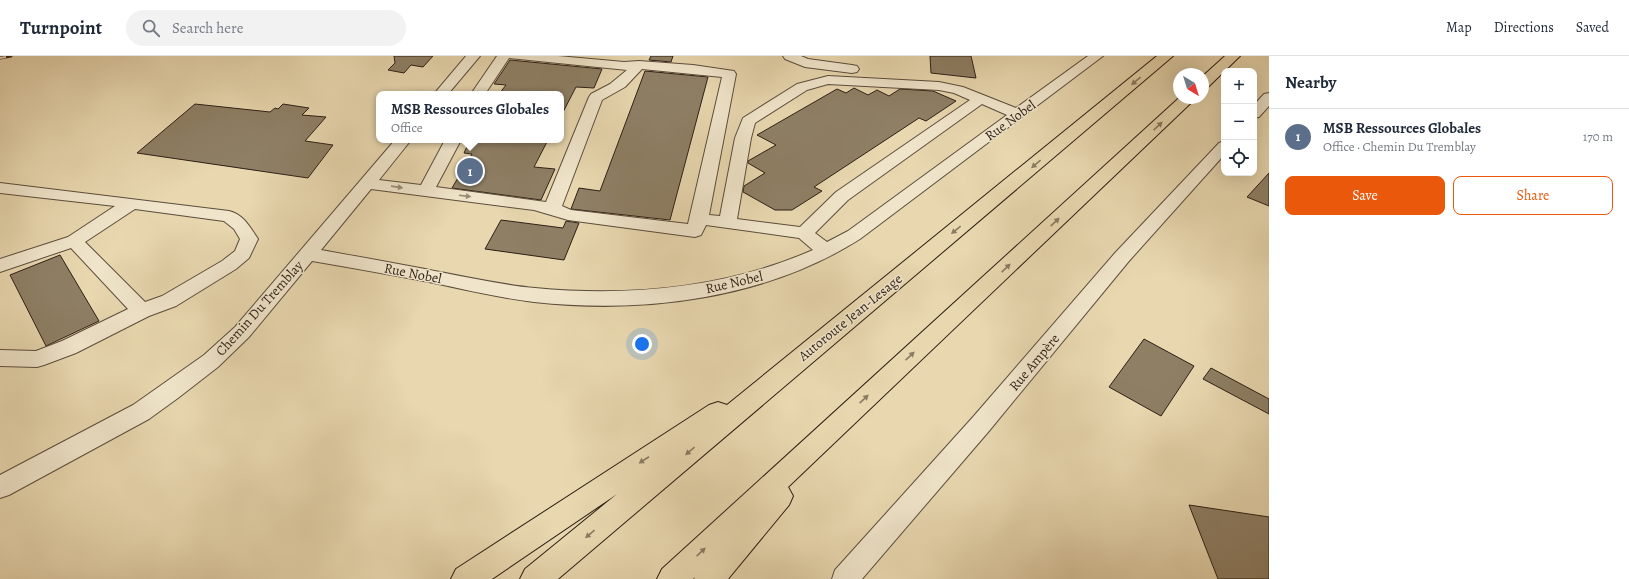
<!DOCTYPE html>
<html lang="en">
<head>
<meta charset="utf-8">
<style>
  body { margin:0; font-family:Alegreya,serif; background:#f2f2f3; color:#1f2937 }
  .controls { position:absolute; right:12px; top:12px; display:grid; overflow:hidden; border-radius:8px; box-shadow:0 4px 16px #0002 }
  .controls button { width:36px; height:36px; display:grid; place-items:center; padding:0; border:0; border-bottom:1px solid #e0e1e3; background:#fff; color:#1f2937; font:20px sans-serif }
  .compass { position:absolute; left:1173px; top:12px; width:36px; height:36px; border-radius:50%; background:#fff; box-shadow:0 4px 16px #0002; rotate:142deg }
  .you { position:absolute; left:642px; top:288px; width:14px; height:14px; margin:-10px; border:3px solid #fff; border-radius:50%; background:#1a73e8; box-shadow:0 0 0 6px #1a73e833 }
  .badge { display:grid; place-items:center; width:26px; height:26px; border-radius:50%; background:#ea580c; color:#fff; font-size:13px; font-weight:700 }
  .pin { position:absolute; translate:-50% -50%; border:2px solid #fff; box-shadow:0 1px 4px #0006 }
  .popup { position:absolute; left:376px; top:35px; width:188px; height:52px; box-sizing:border-box; display:grid; place-content:center; border-radius:8px; background:#fff; filter:drop-shadow(0 1px 3px #0005); font-size:13px; white-space:nowrap; color:#747a83 }
  .popup b { font-size:15px; color:#1f2937 }
  .popup::after { content:''; position:absolute; left:50%; top:100%; margin-left:-8px; border:8px solid transparent; border-top-color:#fff }
  .list { margin:0; padding:0; list-style:none }
  h2 { display:flex; justify-content:space-between; align-items:center; height:52px; margin:0; padding:0 16px; font-size:17px }
  h2 small { font-size:13px; font-weight:400; color:#747a83 }
  .list li { display:grid; grid-template-columns:26px 1fr auto; gap:12px; align-items:center; box-sizing:border-box; height:56px; padding:0 16px; border-top:1px solid #e0e1e3 }
  .list b { display:block; font-size:15px; white-space:nowrap }
  .list p { margin:0; font-size:13px; white-space:nowrap; color:#747a83 }
  .list em { font-size:13px; font-style:normal; color:#747a83 }
  .actions { display:flex; gap:8px; padding:12px 16px }
  .actions a { flex:1; padding:9px 0; border:1px solid #ea580c; border-radius:8px; text-align:center; font-size:14px; color:#ea580c }
  .actions .main { background:#ea580c; color:#fff }
  .icon { flex:none; width:22px; height:22px; fill:none; stroke:currentColor; stroke-width:2; stroke-linecap:round; stroke-linejoin:round }
  .map { position:relative; flex:none; width:1269px; height:523px; overflow:hidden }
  header { display:flex; align-items:center; gap:24px; box-sizing:border-box; height:56px; padding:0 20px; background:#fff; border-bottom:1px solid #e0e1e3 }
  header strong { font-size:19px }
  nav { display:flex; gap:22px; margin-inline-start:auto; font-size:14px }
  .search { width:280px; height:36px; background:#f2f2f3; display:flex; align-items:center; gap:10px; box-sizing:border-box; padding:0 14px; border-radius:22px; color:#747a83; font-size:15px }
  main { display:flex }
  aside { flex:1; background:#fff }
  .map>svg:first-child { display:block }
  .building { fill:#8e7f65; stroke:#2d1f15 }
  .lines { fill:none; stroke-linecap:round; stroke-linejoin:round }
  .minor-casing { stroke:#5c4d3c; stroke-width:2 }
  .highway-casing { stroke:#2d1f15; stroke-width:2 }
  .minor { fill:#f0e5cb; fill-rule:evenodd }
  .highway { fill:#e8d7af; fill-rule:evenodd }
  .rail-casing { stroke:#2d1f15; stroke-width:3 }
  .rail { stroke:#f0e5cb; stroke-width:2; stroke-dasharray:6; stroke-linecap:butt }
  .oneway { fill:#8a7b62 }
  .oneway2 { fill:#988c79 }
  .labels { text-anchor:middle; stroke-width:3; stroke-linejoin:round; paint-order:stroke }
  .street-label { font-size:14px; fill:#2d1f15; stroke:#f0e5cb }
</style>
</head>
<body>
<header>
<strong>Turnpoint</strong>
<div class="search"><svg class="icon" aria-label="search" viewBox="0 0 24 24"><circle cx="10" cy="10" r="6"/><path d="M15 15l6 6"/></svg>Search here</div>
<nav><a>Map</a><a>Directions</a><a>Saved</a></nav>
</header>
<main>
<div class="map">
<svg width="1269" height="523" viewBox="0 0 1269 523">
  <rect width="100%" height="100%" fill="#e8d7af"/>
  <filter id="stains"><feTurbulence type="fractalNoise" baseFrequency=".005" numOctaves="4"/><feColorMatrix values="0 0 0 0 .2 0 0 0 0 .09 0 0 0 0 .02 0 0 0 .5 -.17"/></filter>
  <radialGradient id="worn" r=".72"><stop offset=".6" stop-color="#630" stop-opacity="0"/><stop offset="1" stop-color="#630" stop-opacity=".3"/></radialGradient>
  <path class="building" d="M394,0H433L423,11L411,9L404,17L388,14L395,7Z
    M651,0H673L671,6L649,4Z
    M930,0H971L976,22L931,17Z
    M510,4L602,13L594,32L576,31L561,60V38H499L506,29L494,28Z
    M645,15L708,21L670,164L571,153L579,132L600,135Z
    M854,32L868,39L877,34L889,40L900,33L933,35L956,45L926,65L919,62L814,131L822,135L792,154H775L743,136L744,130L765,117L748,107V105L776,89L757,79L837,33L846,37Z
    M195,48L270,56L275,52L278,53L283,48L309,52L302,59L326,61L305,85L333,89L308,122L137,97Z
    M470,84H548L534,111L555,113L541,144L452,132L472,98L464,97Z
    M1269,117V150L1247,141Z
    M501,164L563,172L566,165L579,167L564,204L485,193Z
    M60,199L99,265L46,290L10,219Z
    M1144,283L1194,310L1161,360L1109,331Z
    M1211,312L1269,343V358L1203,323Z
    M1189,449L1269,461V523H1218Z"/>
  <g class="lines">
    <defs>
      <path id="minor" d="M466,0H480L448,38H434Z
        M497,0H558L624,6L639,5L693,9L734,15L736,18L709,159L720,160L735,82L743,62L797,28L828,20L939,26L963,31L1016,52L1088,0H1103L860,183C765,243 645,258 534,246C501,242 467,234 434,227C393,219 353,212 312,205L249,281L218,311L178,342L149,363L9,439L0,442V419L133,349L204,299L235,271L395,84H411L379,124L421,129L445,84H461L436,131L546,146L589,41L591,38L610,28L627,14L509,2L485,38H471ZM642,13L722,21L688,168L571,154L562,150L602,44L625,31ZM828,28L939,34L954,37L970,44L836,136L800,171L737,163L751,82L755,67L807,34ZM982,48L1007,59L848,175L827,186L815,177L848,144ZM371,133L534,154L568,164L695,181L701,179L706,169L799,182L813,194C726,232 629,241 535,232C503,229 471,222 440,216C400,208 360,201 321,194Z
        M783,0H801L808,3L852,9L857,10L859,13L857,16L852,17L805,11L785,3Z
        M1269,37V50L1259,61L1254,62V49L1264,38Z
        M1224,85V99L1129,205L989,375L862,523H832L835,514L973,361L1115,197L1219,87Z
        M0,127L229,155C243,158 250,171 258,183L249,202L236,213L176,250L149,260L76,297L44,309L37,311L0,310V294L36,295L62,285L128,253L71,192L0,216V203L68,181L115,150L0,137ZM135,153L224,165L234,173L240,183L235,195L222,205L162,240L145,246L85,186Z"/>
      <path id="highway" d="M1157,0H1173L558,523H520L525,513L617,438L492,523H451L456,513L709,349L718,346L727,349Z
        M1225,0H1240L1208,31L1203,33V20Z
        M1179,42H1196L788,431L793,440L789,449L728,523H694L695,521L693,523H657L662,513Z"/>
    </defs>
    <use href="#minor" class="minor-casing"/>
    <use href="#highway" class="highway-casing"/>
    <use href="#minor" class="minor"/>
    <use href="#highway" class="highway"/>
    <defs>
      <path id="rail" d="M0,2L11,0"/>
    </defs>
    <use href="#rail" class="rail-casing"/>
    <use href="#rail" class="rail"/>
  </g>
  <defs><path id="oneway-solid" d="M-6-.8H1V-3.2L6.5 0L1 3.2V.8H-6Z"/></defs>
  <g class="oneway">
    <use href="#oneway-solid" transform="translate(1136 25) rotate(140)"/>
    <use href="#oneway-solid" transform="translate(1158 70) rotate(-43)"/>
    <use href="#oneway-solid" transform="translate(1036 108) rotate(140)"/>
    <use href="#oneway-solid" transform="translate(1055 166) rotate(-43)"/>
    <use href="#oneway-solid" transform="translate(956 174) rotate(141)"/>
    <use href="#oneway-solid" transform="translate(1006 212) rotate(-43)"/>
    <use href="#oneway-solid" transform="translate(910 300) rotate(-43)"/>
    <use href="#oneway-solid" transform="translate(864 343) rotate(-43)"/>
    <use href="#oneway-solid" transform="translate(690 395) rotate(140)"/>
    <use href="#oneway-solid" transform="translate(644 404) rotate(147)"/>
    <use href="#oneway-solid" transform="translate(590 478) rotate(140)"/>
    <use href="#oneway-solid" transform="translate(701 496) rotate(-43)"/>
  </g>
  <g class="oneway2">
    <use href="#oneway-solid" transform="translate(397 131) rotate(8)"/>
    <use href="#oneway-solid" transform="translate(465 140) rotate(7)"/>
  </g>
  <g class="labels">
    <g class="street-label">
      <text transform="translate(1010 64) rotate(-36)" y="5">Rue Nobel</text>
      <text transform="translate(413 217) rotate(11)" y="5">Rue Nobel</text>
      <text transform="translate(734 226) rotate(-13)" y="5">Rue Nobel</text>
      <text transform="translate(259 252) rotate(-48)" y="5">Chemin Du Tremblay</text>
      <text transform="translate(850 261) rotate(-39)" y="5">Autoroute Jean-Lesage</text>
      <text transform="translate(1034 306) rotate(-50)" y="5">Rue Ampère</text>
    </g>
  </g>
  <rect width="100%" height="100%" filter="url(#stains)"/>
  <rect width="100%" height="100%" fill="url(#worn)"/>
</svg>
<div class="controls">
<button>+</button>
<button>−</button>
<button><svg class="icon" aria-label="locate" viewBox="0 0 24 24"><circle cx="12" cy="12" r="6"/><path d="M12 2v4M12 18v4M2 12h4M18 12h4"/></svg></button>
</div>
<svg class="compass" viewBox="-18 -18 36 36"><path d="M0-13l5 13h-10z" fill="#e53935"/><path d="M0 13l5-13h-10z" fill="#747a83"/></svg>
<div class="you"></div>
<div class="pin badge" style="left:470px;top:115px;background:#5c6f8a">1</div>
<div class="popup"><b>MSB Ressources Globales</b>Office</div>
</div>
<aside>
<h2>Nearby<small></small></h2>
<ul class="list">
<li><span class="badge" style="background:#5c6f8a">1</span><div><b>MSB Ressources Globales</b><p>Office · Chemin Du Tremblay</p></div><em>170 m</em></li>
</ul>
<div class="actions"><a class="main">Save</a><a>Share</a></div>
</aside>
</main>
</body>
</html>
